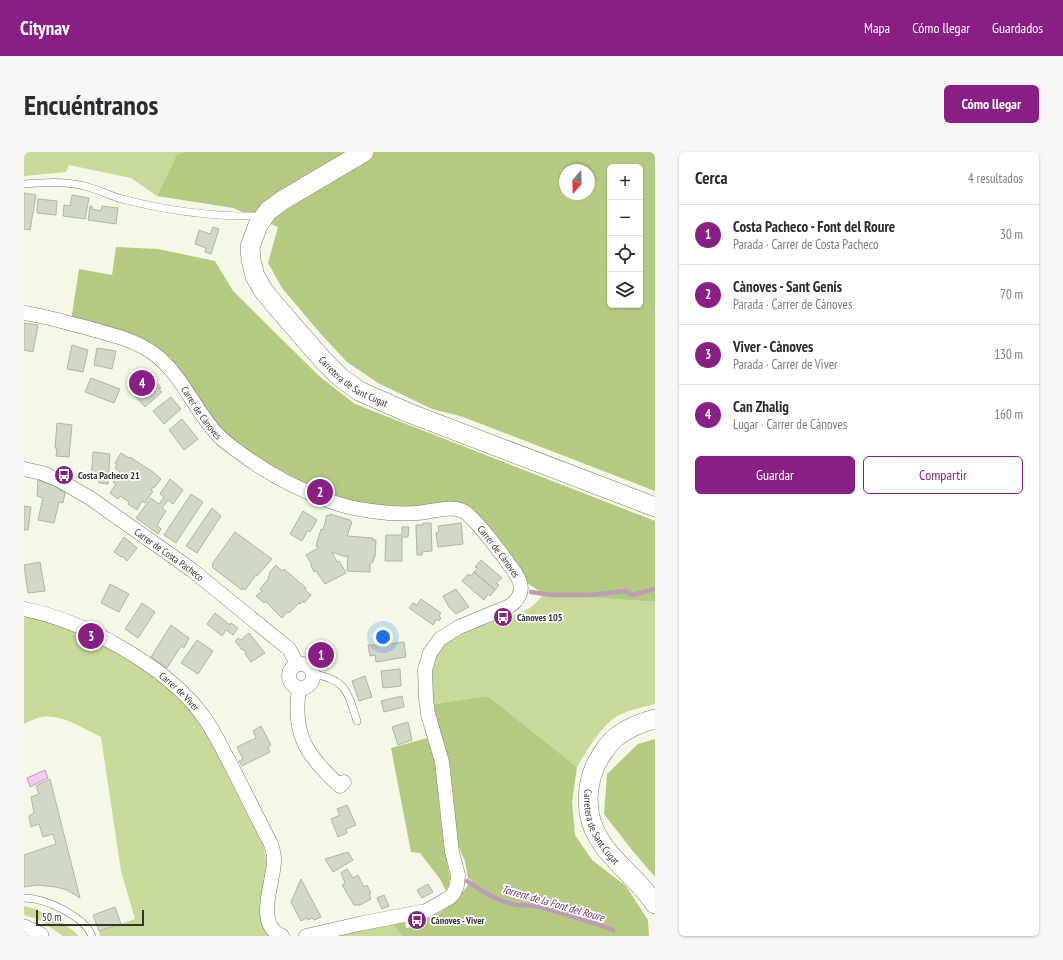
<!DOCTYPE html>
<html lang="es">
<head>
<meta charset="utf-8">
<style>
  body { margin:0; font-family:"PT Sans Narrow",sans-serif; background:#f7f7f7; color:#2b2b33 }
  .controls { position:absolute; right:12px; top:12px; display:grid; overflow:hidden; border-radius:6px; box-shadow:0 1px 3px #0004 }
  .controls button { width:36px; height:36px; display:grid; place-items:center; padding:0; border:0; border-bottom:1px solid #e1e1e2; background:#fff; color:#2b2b33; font:20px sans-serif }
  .compass { position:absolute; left:535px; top:12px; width:36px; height:36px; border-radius:50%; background:#fff; box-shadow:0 1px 3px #0004; rotate:199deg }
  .scale { position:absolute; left:12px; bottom:10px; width:108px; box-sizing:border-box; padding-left:4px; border:2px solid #33362f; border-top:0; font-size:11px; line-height:14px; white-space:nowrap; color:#33362f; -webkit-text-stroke:3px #fff; paint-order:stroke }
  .you { position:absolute; left:359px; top:485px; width:14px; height:14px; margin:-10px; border:3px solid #fff; border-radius:50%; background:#1a73e8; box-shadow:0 0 0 6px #1a73e833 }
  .badge { display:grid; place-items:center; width:26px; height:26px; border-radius:50%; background:#891f84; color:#fff; font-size:13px; font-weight:700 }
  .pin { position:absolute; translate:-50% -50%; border:2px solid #fff; box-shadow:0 1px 4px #0006 }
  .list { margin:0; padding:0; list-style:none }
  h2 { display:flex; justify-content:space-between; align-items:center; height:52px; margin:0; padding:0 16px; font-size:17px }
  h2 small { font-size:13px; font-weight:400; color:#7c7c81 }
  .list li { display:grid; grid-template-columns:26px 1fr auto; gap:12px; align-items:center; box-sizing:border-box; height:60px; padding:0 16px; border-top:1px solid #e1e1e2 }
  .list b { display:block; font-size:15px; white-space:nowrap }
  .list p { margin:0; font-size:13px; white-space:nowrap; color:#7c7c81 }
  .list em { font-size:13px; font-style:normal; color:#7c7c81 }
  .actions { display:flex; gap:8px; padding:12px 16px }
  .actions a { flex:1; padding:9px 0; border:1px solid #891f84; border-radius:6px; text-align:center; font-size:14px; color:#891f84 }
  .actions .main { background:#891f84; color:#fff }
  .icon { flex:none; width:22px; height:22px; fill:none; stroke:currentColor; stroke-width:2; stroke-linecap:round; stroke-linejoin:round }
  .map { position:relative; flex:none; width:631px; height:784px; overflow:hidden; border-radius:6px }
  header { display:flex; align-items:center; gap:24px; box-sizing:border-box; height:56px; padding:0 20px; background:#891f84; color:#fff }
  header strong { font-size:19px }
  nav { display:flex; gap:22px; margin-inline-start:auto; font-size:14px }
  .intro { display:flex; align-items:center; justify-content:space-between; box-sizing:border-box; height:96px; padding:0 24px }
  h1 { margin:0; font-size:28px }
  .button { padding:10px 18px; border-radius:6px; background:#891f84; color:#fff; font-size:14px; font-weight:700 }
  main { display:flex; gap:24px; padding:0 24px }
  aside { flex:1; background:#fff; border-radius:6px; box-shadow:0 1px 3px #0004 }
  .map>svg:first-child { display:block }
  .green { fill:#c7da99 }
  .forest { fill:#b5ca81; fill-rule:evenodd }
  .water { fill:#f8c7f2; stroke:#bd9cb8 }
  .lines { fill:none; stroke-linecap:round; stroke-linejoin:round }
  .stream { stroke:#bd9cb8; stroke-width:4.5 }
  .building { fill:#d2d8c6; stroke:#afb5a4 }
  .service-casing { stroke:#777c6c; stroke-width:8 }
  .minor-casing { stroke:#777c6c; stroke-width:15 }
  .secondary-casing { stroke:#777c6c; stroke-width:20 }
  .service { stroke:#fff; stroke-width:7 }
  .minor { stroke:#fff; stroke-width:14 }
  .secondary { stroke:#fff; stroke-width:19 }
  .labels { text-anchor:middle; stroke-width:3.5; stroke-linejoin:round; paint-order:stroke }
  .street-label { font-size:10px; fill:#33362f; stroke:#fff }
  .poi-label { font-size:10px; font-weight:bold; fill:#33362f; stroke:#fff; text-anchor:start }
  .water-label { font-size:11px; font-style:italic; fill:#722d6d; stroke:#fff }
</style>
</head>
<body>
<header>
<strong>Citynav</strong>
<nav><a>Mapa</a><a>Cómo llegar</a><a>Guardados</a></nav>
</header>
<div class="intro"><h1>Encuéntranos</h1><a class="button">Cómo llegar</a></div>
<main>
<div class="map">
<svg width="631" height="784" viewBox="0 0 631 784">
  <rect width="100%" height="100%" fill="#f3f9e6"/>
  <path class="green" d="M0,0H161L153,4L133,44L107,26L45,13L42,20L0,24Z
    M520,442L631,450V552C619,555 600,559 590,566C574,579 563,598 553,615L464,544L410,552C409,541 406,529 407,518C415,471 472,475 504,457C510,454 515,447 520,442Z
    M0,463L11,465L79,490L152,539L174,563L239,690L242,708L243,722L238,771L246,784H76L75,779L111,767L97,719L77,585C60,577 38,562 18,565C12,566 6,569 0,572Z
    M0,754C20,759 40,769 55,784H39L14,767L0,763Z
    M369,772L378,784H314Z"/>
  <path class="forest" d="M161,0H631V339L465,275L436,264L408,257L354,231L323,210L296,181L258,136L244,111L254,75L209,56L133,44L153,3ZM586,15H616V153H586ZM541,18H565V42H541Z
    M92,95L134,97L191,109L209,139L295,224L331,252L631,369V450L520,442L506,433L492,419L450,364L371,356L319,349L247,316L219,297L197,277L153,217L47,169L55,117L88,123Z
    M464,544L553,615L548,650L551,683L568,708L602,734L624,768L625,784H378L369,772L381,770L382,776L395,774L394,768C424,761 430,751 448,728L444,727L441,709L433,691L426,613L414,575L410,552Z
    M403,586L411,609L414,625L415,650L419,687L426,726L425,733L422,739L416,727L396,701L387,700L367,596Z
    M631,587V725L608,698L580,662L583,622L614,592Z"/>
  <path class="water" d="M21,618L24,626L6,635L3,626Z"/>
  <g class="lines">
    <path class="stream" d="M507,440L528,443H567L601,439L608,443L631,437
      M443,729C458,739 471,748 489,752C498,754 507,753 516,755C541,762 565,769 589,778"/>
  </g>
  <path class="building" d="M0,41L12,43L6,78L0,77Z
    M48,43L65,46L61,67L39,64L40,53L46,54Z
    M14,47L33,49L32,63L13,61Z
    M66,54H68V57L77,59L78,54L94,56L92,72L64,68Z
    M189,75L195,77L187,102L181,100L182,96L171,92L175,78L186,82Z
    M0,171L14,173L9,200L0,198Z
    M48,193L64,198L59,220L43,217Z
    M73,196L92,199L88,217L70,213Z
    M119,221L122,224L125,222L130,228L111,244L105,237L111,232L109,230Z
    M67,226L96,237L90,251L61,240Z
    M130,228L137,236L135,237L138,240L121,255L111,244Z
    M147,245L157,257L140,272L129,259Z
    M158,267L174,287L160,298L145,278Z
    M33,271L48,273L45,305L32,304L33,296H31Z
    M69,300L86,302L84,332L75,331V328H67Z
    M97,301L105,306L106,305L129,320L137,327L130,336L129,335L127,338L129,339L121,351L118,349L113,358L104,352L105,350L96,344L94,347L86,341L92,332L89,330L96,320L91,316L93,312L91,311Z
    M146,327L159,338L149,352L144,348L138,356L142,359L133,373L137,377L134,382L112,366L127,346L135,352L140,345L136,342Z
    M14,328L29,333L41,341L39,351L35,350L30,371L14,368L19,346L13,344Z
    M167,342L179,350L152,391L140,383Z
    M0,354L7,355L4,378H0Z
    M188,356L197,364L173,401L162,394Z
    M279,359L293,368L286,380L284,378L278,389L266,382Z
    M306,362L326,368V369L328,370L323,384L349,386V388H352L351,405H350L349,410L346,412V420L323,419L324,403L322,405L308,400L313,410L315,409L322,421L301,432L292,419L290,420L287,414V411L282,403L294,396L295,395L292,394L297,377L299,378L303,363L306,364Z
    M399,371H407L408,399L398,400V403H393L392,373H399Z
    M437,371L439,392L414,395L412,381L415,380L414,374Z
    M378,375H385L384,385H378V409H361L362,383H378Z
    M211,380L248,407L233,424L232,423L221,438L219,436L218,438L188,415L189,413L188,412Z
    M100,385L113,396L103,409L98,404L97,405L90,400Z
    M457,408L478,426L472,431L475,433L471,438L450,420L454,416L451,415Z
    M16,410L21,439L4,441L0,413Z
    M252,413L258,419L260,417L282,436L281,438L287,443L280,451L279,449L276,452L275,451L265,461L263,460L258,466L241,449L240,451L232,444L238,439L236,437L245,426L244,425L246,422L245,421Z
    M450,420L471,438L466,444L464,442L460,448L438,429L444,422L447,424Z
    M86,432L105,442L95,460L77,451Z
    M432,437L445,455L432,462L425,455L419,444Z
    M397,447L417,461L415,464L417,466L415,469L413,467L409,473L385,456L389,451L393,453Z
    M118,451L131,460L114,486L101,477Z
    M191,461L206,473L207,471L214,476L209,483L202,478L198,484L183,472Z
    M147,473L165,486L160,496L157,494L143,516L127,505Z
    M225,481L241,501L227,510L221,502L222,501L219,497L218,498L211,489L214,486L217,488Z
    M173,488L189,499L174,522L157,511Z
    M380,490L382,505L352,510L351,503L346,504L344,493H351V494Z
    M376,517L377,534L359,536L357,519Z
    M341,524L348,545L335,549L328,529Z
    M378,544L380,555L360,560L357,549Z
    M384,570L388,588L374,593L368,575Z
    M237,574L247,593L244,595L246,600L218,614L215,609L219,607L213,595L232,586L229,579Z
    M26,627L56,746L43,738L32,735L13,733L0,735V703L32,692L29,682L19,685L15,672L7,675L5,664L10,661L7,645L15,642L12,634Z
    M323,653L332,673L322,677L323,681L314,685L307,667L316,663L313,657Z
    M324,700L329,708L309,720L301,707Z
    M323,717L329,726L334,723L340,735L343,733L347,741L345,742L347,747L336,753H330L318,733L321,731L317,721Z
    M277,727L297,765L290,768L288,766L284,768L283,766L277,769L267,750Z
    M404,732L409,740L398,746L393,738Z
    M360,743L365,754L358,757L353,746Z
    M91,755L97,772L75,779L69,763Z"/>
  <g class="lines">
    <defs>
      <path id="service" d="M0,32C22,30 42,29 64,35C75,38 87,44 98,47C144,59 191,65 238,64
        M289,522C323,528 323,539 333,569
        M0,746C21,746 60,764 68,784"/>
      <g id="minor">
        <path id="s1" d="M0,161C22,164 43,171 64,176C87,183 109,187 129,201C157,221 170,257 193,282C199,289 207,294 215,300C241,320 271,336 303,348C328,358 366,363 393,361C407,360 426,353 439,359C451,365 483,409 492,422C500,435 498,445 486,454L435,475L416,487L406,501L401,518L402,546L404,562L418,610L428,700L434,723L433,733L430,741L425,746L402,759L339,771L282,784"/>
        <path id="s2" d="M0,317L18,321L35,328L66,346L168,418L265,497L273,512"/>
        <path id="s3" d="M0,457C58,468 140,513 176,560C189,576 197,595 207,613C220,639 233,665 247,692C248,696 250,701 250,707C251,729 229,772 258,784"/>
        <circle cx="277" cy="524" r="12"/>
        <path d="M275,537C268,583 283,604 316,634L320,630"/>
      </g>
      <g id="secondary">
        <path id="s4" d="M340,0L259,48L244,59L234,73L226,95L227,108L231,124L239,138L252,154L298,207L316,225L335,239L385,261L631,355"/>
        <path id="s5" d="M631,567C619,570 605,576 595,583C589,587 584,593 580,599C561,625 558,662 577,690C592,713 616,729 631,752"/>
        <path d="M0,777L15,784"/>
      </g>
    </defs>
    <use href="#service" class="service-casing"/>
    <use href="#minor" class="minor-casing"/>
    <use href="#secondary" class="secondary-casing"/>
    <use href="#service" class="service"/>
    <use href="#minor" class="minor"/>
    <use href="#secondary" class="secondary"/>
  </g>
  <defs>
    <symbol id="bus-disc" viewBox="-11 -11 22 22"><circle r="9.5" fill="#891f84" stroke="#fff"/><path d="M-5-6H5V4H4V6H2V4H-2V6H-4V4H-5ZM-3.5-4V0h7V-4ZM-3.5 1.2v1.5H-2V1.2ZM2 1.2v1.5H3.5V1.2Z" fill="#fff"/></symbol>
  </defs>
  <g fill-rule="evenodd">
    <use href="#bus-disc" x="29" y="312" width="22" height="22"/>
    <use href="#bus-disc" x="468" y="454" width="22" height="22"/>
    <use href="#bus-disc" x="382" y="757" width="22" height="22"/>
  </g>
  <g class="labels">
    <g class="street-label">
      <text dy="4" stroke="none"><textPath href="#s4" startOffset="329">Carretera de Sant Cugat</textPath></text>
      <text dy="4" stroke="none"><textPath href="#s1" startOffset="213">Carrer de Cànoves</textPath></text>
      <text dy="4" stroke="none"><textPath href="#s1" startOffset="561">Carrer de Cànoves</textPath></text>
      <text dy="4" stroke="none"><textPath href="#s2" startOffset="170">Carrer de Costa Pacheco</textPath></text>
      <text dy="4" stroke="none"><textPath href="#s3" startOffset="178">Carrer de Viver</textPath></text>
      <text dy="4" stroke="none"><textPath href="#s5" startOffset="144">Carretera de Sant Cugat</textPath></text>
    </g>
    <g class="poi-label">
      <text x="54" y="327">Costa Pacheco 21</text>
      <text x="493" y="469">Cànoves 105</text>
      <text x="407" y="772">Cànoves - Viver</text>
    </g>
    <g class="water-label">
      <text transform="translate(529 751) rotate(16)" y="4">Torrent de la Font del Roure</text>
    </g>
  </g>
</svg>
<div class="controls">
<button>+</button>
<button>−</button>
<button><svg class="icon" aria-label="locate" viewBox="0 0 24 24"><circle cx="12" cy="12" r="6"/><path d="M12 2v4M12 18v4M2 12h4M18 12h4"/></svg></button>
<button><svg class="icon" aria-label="layers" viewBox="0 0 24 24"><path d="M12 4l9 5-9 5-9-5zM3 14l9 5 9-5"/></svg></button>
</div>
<svg class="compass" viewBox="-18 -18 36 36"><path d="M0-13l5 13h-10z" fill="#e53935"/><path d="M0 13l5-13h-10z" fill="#7c7c81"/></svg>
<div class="scale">50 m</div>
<div class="you"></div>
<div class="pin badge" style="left:297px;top:503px">1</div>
<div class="pin badge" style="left:296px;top:340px">2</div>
<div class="pin badge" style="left:67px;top:484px">3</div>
<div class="pin badge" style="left:118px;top:231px">4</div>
</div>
<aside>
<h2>Cerca<small>4 resultados</small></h2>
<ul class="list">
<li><span class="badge">1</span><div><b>Costa Pacheco - Font del Roure</b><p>Parada · Carrer de Costa Pacheco</p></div><em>30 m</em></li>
<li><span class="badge">2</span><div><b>Cànoves - Sant Genís</b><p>Parada · Carrer de Cànoves</p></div><em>70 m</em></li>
<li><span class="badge">3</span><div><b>Viver - Cànoves</b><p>Parada · Carrer de Viver</p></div><em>130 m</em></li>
<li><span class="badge">4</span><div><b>Can Zhalig</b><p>Lugar · Carrer de Cànoves</p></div><em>160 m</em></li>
</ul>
<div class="actions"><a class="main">Guardar</a><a>Compartir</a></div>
</aside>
</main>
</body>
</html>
